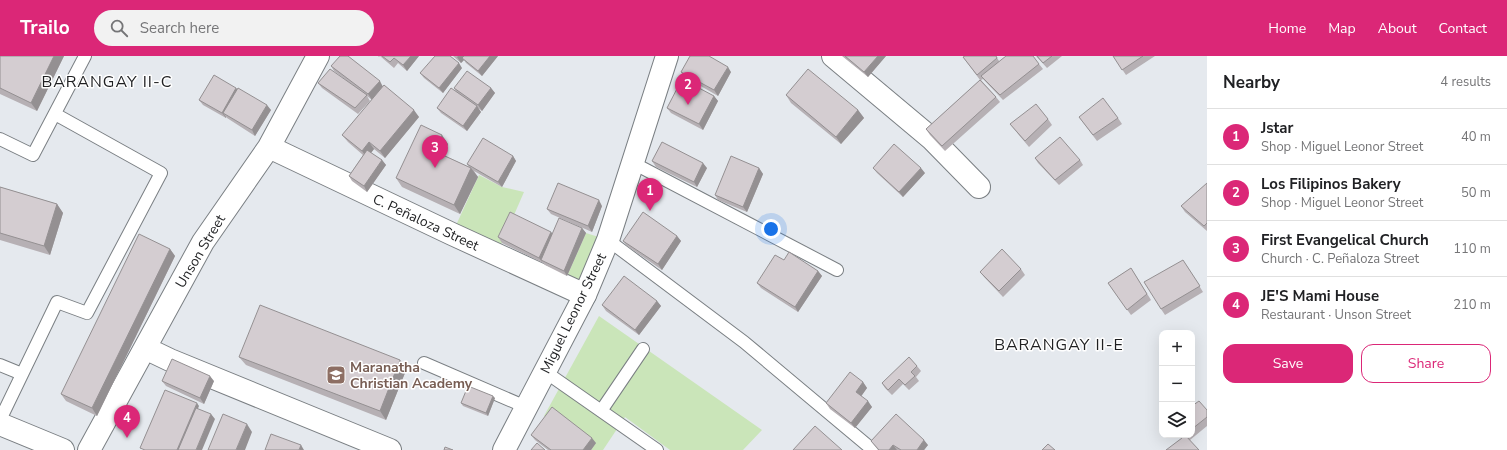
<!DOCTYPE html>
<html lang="en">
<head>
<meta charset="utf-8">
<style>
  body { margin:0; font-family:"Nunito Sans",sans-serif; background:#f2f2f2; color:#202124 }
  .controls { position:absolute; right:12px; bottom:12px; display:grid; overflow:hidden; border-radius:8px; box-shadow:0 4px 16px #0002 }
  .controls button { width:36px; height:36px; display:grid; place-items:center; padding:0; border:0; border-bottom:1px solid #e0e0e0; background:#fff; color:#202124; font:20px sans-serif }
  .you { position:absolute; left:771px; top:173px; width:14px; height:14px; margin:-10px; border:3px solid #fff; border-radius:50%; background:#1a73e8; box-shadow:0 0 0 6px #1a73e833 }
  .badge { display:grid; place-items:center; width:26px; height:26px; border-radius:50%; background:#db2777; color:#fff; font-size:13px; font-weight:700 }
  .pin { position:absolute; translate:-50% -33px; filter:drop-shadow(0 1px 2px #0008) }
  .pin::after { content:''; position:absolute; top:21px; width:14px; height:12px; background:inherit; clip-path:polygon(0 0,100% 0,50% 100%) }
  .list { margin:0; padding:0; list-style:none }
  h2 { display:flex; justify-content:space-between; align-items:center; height:52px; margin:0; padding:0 16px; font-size:17px }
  h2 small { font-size:13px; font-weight:400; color:#757577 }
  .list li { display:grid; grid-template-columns:26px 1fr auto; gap:12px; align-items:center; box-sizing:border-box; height:56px; padding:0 16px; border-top:1px solid #e0e0e0 }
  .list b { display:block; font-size:15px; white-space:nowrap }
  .list p { margin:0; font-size:13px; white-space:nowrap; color:#757577 }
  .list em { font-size:13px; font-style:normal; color:#757577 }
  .actions { display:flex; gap:8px; padding:12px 16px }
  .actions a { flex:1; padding:9px 0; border:1px solid #db2777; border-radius:12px; text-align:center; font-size:14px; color:#db2777 }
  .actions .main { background:#db2777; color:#fff }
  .icon { flex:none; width:22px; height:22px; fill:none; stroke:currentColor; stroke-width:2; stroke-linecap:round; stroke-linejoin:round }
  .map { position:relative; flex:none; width:1207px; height:394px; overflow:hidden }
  header { display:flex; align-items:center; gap:24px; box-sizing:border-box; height:56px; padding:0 20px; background:#db2777; color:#fff }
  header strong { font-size:19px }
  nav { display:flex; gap:22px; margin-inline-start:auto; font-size:14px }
  .search { width:280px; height:36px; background:#f2f2f2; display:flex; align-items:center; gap:10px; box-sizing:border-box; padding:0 14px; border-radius:22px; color:#757577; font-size:15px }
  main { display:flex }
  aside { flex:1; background:#fff }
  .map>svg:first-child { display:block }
  .green { fill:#cae5b9 }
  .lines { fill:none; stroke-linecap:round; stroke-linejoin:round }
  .service-casing { stroke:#7a7f83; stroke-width:14 }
  .minor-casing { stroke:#7a7f83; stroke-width:24 }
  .tertiary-casing { stroke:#7a7f83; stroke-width:24 }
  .primary-casing { stroke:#7a7f83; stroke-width:24 }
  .service { stroke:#fff; stroke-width:12 }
  .minor { stroke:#fff; stroke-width:22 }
  .tertiary { stroke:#fff; stroke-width:22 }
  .primary { stroke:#fff; stroke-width:22 }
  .wall { fill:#b6b0b4 }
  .shaded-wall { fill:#949092 }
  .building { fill:#d4cdd1; stroke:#949092 }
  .labels { text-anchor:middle; stroke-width:3; stroke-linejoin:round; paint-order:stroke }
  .street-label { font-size:14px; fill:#1e1f21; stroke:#fff }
  .education-label { font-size:14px; font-weight:bold; fill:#785e54; stroke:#fff; text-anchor:start }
  .quarter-label { font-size:16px; letter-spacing:1px; fill:#1e1f21; stroke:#fff }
</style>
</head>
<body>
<header>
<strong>Trailo</strong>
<div class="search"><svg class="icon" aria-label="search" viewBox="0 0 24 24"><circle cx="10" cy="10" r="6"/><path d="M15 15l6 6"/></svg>Search here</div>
<nav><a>Home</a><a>Map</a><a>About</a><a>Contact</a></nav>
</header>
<main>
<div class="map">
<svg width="1207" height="394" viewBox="0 0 1207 394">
  <rect width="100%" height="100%" fill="#e5e9ee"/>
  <path class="green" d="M479,119L502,131L524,136L497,198L452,178Z
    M586,177L608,184L585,239L567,220Z
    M599,260L762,374L743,394H670L625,361L603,394H592L544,360Z"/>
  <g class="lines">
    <defs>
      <path id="service" d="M0,83L33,99L85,0
        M633,107L837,214
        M608,184L744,286L873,394
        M424,307L526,351
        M0,309L22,318
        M544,315L657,394
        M601,355L643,293
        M0,364L57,246L87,257L161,117L55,58"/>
      <path id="minor" d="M833,0L932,83L979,131
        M269,91L452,178L585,239
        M145,292L170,304L390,394
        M89,394L203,186L269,91L318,0"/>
      <path id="tertiary" d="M504,394L585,239L608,184L667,0"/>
      <path id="primary" d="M0,368L63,394"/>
    </defs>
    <use href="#service" class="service-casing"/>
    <use href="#minor" class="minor-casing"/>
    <use href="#tertiary" class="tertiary-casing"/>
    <use href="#primary" class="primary-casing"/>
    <use href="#service" class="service"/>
    <use href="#minor" class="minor"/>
    <use href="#tertiary" class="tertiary"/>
    <use href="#primary" class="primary"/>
  </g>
  <path class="wall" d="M0,0H64L37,55L0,38Z
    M378,0H419L407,15L398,7L394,12L380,0L379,1Z
    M453,0H498L482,20L466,7L464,4L461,7Z
    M842,0H886L868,21Z
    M996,0L999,5L1039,8L1043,13L1003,44L983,23L981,24L996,41L1000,46L945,95L930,79L926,73L980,24L963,1Z
    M1036,0H1062L1047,12Z
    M1113,0H1155L1126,19Z
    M331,10L383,30L419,61L385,102L374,93L371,97L382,104L386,109L367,136L352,125L349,120L363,99L348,86L342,79L372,44L367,40L370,45L358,58L322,32L318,27L355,31L334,15Z
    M462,12L443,37L424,22L420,17Z
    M681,16H731L718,40L685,21Z
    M236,32L237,33L271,54L255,80L227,62L226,61V62L203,49L199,44Z
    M454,32H491L495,37L482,55L478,52L481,56L467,75L441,57L437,52L456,36Z
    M786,39L858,54L864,62L841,88L791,47Z
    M714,40L718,45L703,74L671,57L667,52Z
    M1079,61L1118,62L1122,68L1097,85Z
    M1048,63L1052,69L1029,91L1014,73L1010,68Z
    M448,88L443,99L469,111L467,108L513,100L516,105L502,131L474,115L478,121L460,158L402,131L396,122Z
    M1035,102L1080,104L1083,109L1059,129L1038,107Z
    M652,105L707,112L697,131L656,111Z
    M759,112L763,118L747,156L718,144L715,139Z
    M873,112L925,117L903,141L877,117Z
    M1207,127V175L1185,156L1181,150Z
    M0,131L57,148L63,157L50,199L0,184Z
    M602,150L592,176L551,158L547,153Z
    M582,172L586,177L567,220L545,209L543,207L502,187L498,181L551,176L552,178Z
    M677,180L681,185L662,214L627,190L623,185Z
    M170,193L175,200L97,360L66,345L61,338Z
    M784,204L818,215L822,220L798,256L761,232L757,227Z
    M1187,210L1203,236L1165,259L1161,253Z
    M1131,212L1151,244L1131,259L1108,227Z
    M1021,213L1025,219L1003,241L984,221L980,216Z
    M657,245L661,250L639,279L606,255L602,249Z
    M239,301L407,312L386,364L246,309Z
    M917,310L921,315L916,321L919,325L909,334L903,328L892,339L885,332L882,327Z
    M162,325H214L204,348L166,330Z
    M863,326L867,332L861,340L872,351L855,372L830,353L826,347Z
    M495,342L488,360L463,350L461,347Z
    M1192,350L1207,354V370L1190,384L1181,382L1178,379H1192Z
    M531,379L596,387L591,394H548L535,384Z
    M871,385L928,389L924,394H878Z"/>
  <path class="shaded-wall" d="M54,0H64L37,55L31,47Z
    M411,0H419L407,15L403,9Z
    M458,0H467L462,2L464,4L461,7L457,1Z
    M490,0H498L482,20L478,15Z
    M878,0H886L868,21L864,16Z
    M459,7L462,12L443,37L439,32Z
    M728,11L731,16L718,40L714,34Z
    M380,25L383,31L372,44L368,38Z
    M236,32L240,37L223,57L226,61V62L222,57Z
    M491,32L495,37L482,55L478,49Z
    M714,40L718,45L703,74L699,68Z
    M267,49L271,54L255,80L252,74Z
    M477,50L481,56L467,75L463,70Z
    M414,54L419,61L385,102L380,95Z
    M858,54L864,62L841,88L836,81Z
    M442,79L448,88L441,104L434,95Z
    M369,86L374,93L367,102L362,95Z
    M513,100L516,105L502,131L498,126Z
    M382,104L386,109L367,136L364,130Z
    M703,107L707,112L697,131L694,126Z
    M471,112L478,121L460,158L454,149Z
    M759,112L763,118L747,156L743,151Z
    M921,112L925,117L903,141L899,136Z
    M599,144L602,150L592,176L588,170Z
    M57,148L63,157L50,199L44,190Z
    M582,172L586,177L567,220L564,215Z
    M551,176L555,181L541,204L543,207L539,202Z
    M677,180L681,185L662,214L658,208Z
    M170,193L175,200L97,360L92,352Z
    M818,215L822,220L798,256L795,251Z
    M657,245L661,250L639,279L635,274Z
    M400,304L407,312L386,364L380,355Z
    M210,320L214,325L204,348L200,342Z
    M863,326L867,332L860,342L856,336Z
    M493,340L495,342L488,360L486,357Z
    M868,345L872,351L855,372L851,367Z
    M197,347L199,350L181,394H177Z
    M211,358L215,363L202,394H196Z
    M247,368L252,376L245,394H236Z
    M592,382L596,387L591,394H583Z
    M924,384L928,389L924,394H917Z
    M301,389L304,394H299Z
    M893,389L897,394H889Z"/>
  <path class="building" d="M0,0H54L31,47L0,32Z
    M340,0H348L380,25L368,38L331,10Z
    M382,0H411L403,9L394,2L390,6Z
    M435,0H450L459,7L439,32L420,17Z
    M464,0H490L478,15L462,2Z
    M690,0H709L728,11L714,34L681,16Z
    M845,0H878L864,16Z
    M965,0H996L997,2L977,19L963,1Z
    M1006,0H1033L1039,8L1000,39L981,20Z
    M1037,0H1052L1043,7Z
    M1113,0H1143L1122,14Z
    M330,13L367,39L355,52L318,27Z
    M808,13L858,54L836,81L786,39Z
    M467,15L491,32L478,49L454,32Z
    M214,19L236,32L222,57L199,44Z
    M682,23L714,40L699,68L667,52Z
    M980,24L996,41L942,90L926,73Z
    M384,29L414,54L380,95L369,86L362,95L342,79Z
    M238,32L267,49L252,74L223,57Z
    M451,32L477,50L463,70L437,52Z
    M1103,42L1118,62L1093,79L1079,61Z
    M1036,48L1048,63L1025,85L1010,68Z
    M421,69L442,79L434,95L471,112L454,149L396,122Z
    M1060,81L1080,104L1055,124L1035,102Z
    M483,82L513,100L498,126L467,108Z
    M662,86L703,107L694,126L652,105Z
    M894,88L921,112L899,136L873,112Z
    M367,94L382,104L364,130L349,120Z
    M731,100L759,112L743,151L715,139Z
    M558,127L599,144L588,170L547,153Z
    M1207,127V167L1204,170L1181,150Z
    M0,131L57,148L44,190L0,177Z
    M510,156L551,176L539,202L498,181Z
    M643,156L677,180L658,208L623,185Z
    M559,162L582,172L564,215L541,204Z
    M139,178L170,193L92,352L61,338Z
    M1002,193L1021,213L999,235L980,216Z
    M789,196L818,215L795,251L757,227L775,199L784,204Z
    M1183,204L1200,230L1161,253L1144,226Z
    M1131,212L1147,238L1127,254L1108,227Z
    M624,220L657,245L635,274L602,249Z
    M260,249L400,304L380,355L239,301Z
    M909,301L917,310L911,316L915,320L905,329L899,323L888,334L882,327Z
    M172,303L210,320L200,342L162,325Z
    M850,316L863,326L856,336L868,345L851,367L826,347Z
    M468,330L493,340L486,357L461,347Z
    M165,334L197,347L177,394H145L140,392Z
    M1199,345L1207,354V361L1192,373V350Z
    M552,351L592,382L583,394H551L531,379Z
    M196,352L211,358L196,394H178Z
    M223,358L247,368L236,394H208Z
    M896,358L924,384L917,394H901L893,389L889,394H879L871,385Z
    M815,370L842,394H793Z
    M271,378L301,389L299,394H265Z
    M1180,379H1185L1199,394H1166L1182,382Z
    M537,387L545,394H531Z
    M1048,388L1055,394H1042Z
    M445,391L453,394H444Z"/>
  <defs>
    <symbol id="school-square" viewBox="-11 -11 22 22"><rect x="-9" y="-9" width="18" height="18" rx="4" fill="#8d6e63" stroke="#fff"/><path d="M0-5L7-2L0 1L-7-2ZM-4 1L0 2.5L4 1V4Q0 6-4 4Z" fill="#fff"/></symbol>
  </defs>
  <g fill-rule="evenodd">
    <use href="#school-square" x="325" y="308" width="22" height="22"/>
  </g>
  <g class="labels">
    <g class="street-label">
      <text transform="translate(426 166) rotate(25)" y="5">C. Peñaloza Street</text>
      <text transform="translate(200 195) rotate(-59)" y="5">Unson Street</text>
      <text transform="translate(573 257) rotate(-64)" y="5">Miguel Leonor Street</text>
    </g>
    <g class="education-label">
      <text x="350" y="316">Maranatha<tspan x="350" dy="16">Christian Academy</tspan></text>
    </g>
    <g class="quarter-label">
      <text x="107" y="31">BARANGAY II-C</text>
      <text x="1059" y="294">BARANGAY II-E</text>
    </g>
  </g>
</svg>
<div class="controls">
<button>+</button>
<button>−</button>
<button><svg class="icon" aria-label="layers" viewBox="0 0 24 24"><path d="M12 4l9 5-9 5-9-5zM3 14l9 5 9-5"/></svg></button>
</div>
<div class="you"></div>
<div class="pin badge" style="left:650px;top:155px">1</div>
<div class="pin badge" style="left:688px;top:49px">2</div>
<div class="pin badge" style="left:435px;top:112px">3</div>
<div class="pin badge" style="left:127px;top:382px">4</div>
</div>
<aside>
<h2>Nearby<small>4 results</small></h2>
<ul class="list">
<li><span class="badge">1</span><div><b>Jstar</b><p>Shop · Miguel Leonor Street</p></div><em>40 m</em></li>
<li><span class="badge">2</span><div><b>Los Filipinos Bakery</b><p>Shop · Miguel Leonor Street</p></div><em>50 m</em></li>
<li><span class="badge">3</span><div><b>First Evangelical Church</b><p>Church · C. Peñaloza Street</p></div><em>110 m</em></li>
<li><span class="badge">4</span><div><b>JE'S Mami House</b><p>Restaurant · Unson Street</p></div><em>210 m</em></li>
</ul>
<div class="actions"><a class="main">Save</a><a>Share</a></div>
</aside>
</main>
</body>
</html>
